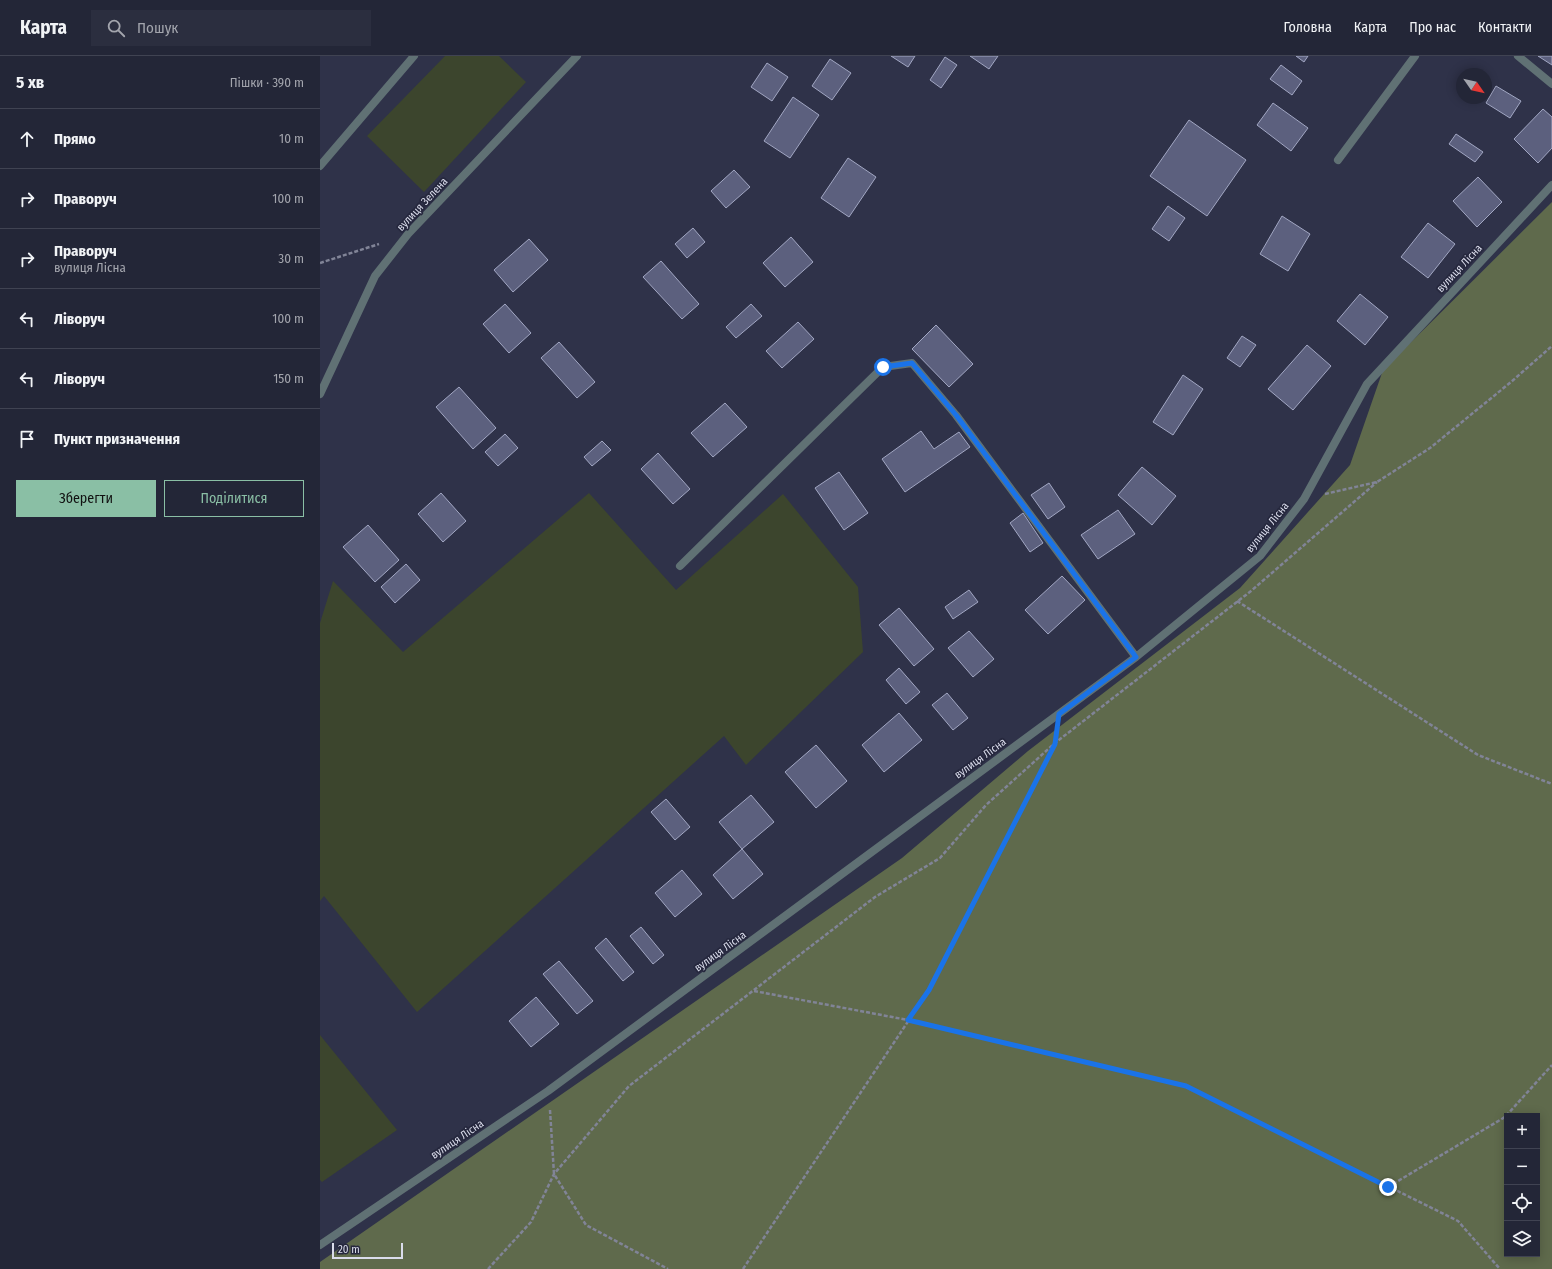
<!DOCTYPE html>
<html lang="uk">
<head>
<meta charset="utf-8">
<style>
  body { margin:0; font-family:"Fira Sans Condensed",sans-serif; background:#2b2e3f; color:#f1f3f6 }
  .controls { position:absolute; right:12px; bottom:12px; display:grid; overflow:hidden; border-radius:0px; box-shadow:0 2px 10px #0003 }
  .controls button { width:36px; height:36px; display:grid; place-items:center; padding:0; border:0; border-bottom:1px solid #404352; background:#232637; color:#f1f3f6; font:20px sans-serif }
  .compass { position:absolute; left:1136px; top:12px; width:36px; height:36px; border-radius:50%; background:#232637; box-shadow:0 2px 10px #0003; rotate:124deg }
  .scale { position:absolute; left:12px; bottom:10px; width:71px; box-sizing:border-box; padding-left:4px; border:2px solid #dadceb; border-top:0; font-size:11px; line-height:14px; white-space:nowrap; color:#dadceb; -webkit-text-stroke:3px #26283e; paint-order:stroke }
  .stop { position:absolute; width:12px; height:12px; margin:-9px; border:3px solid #1a73e8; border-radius:50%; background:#fff }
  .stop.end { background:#1a73e8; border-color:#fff; box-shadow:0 1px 4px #0008 }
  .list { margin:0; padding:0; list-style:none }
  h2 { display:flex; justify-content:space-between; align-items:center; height:52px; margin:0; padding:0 16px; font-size:17px }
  h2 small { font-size:13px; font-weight:400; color:#a3a5ad }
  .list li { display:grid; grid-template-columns:26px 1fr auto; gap:12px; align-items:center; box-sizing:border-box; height:60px; padding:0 16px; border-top:1px solid #404352 }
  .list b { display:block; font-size:15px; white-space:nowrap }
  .list p { margin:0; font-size:13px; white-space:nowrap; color:#a3a5ad }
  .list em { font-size:13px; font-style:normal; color:#a3a5ad }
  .actions { display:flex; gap:8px; padding:12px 16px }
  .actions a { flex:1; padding:9px 0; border:1px solid #8abfa5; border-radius:0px; text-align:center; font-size:14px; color:#8abfa5 }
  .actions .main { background:#8abfa5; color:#111 }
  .icon { flex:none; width:22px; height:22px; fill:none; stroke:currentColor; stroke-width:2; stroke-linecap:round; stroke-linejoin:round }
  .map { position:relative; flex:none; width:1232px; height:1213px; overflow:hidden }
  header { display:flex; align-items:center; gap:24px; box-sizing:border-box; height:56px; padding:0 20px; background:#232637; border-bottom:1px solid #404352 }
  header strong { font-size:19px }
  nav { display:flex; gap:22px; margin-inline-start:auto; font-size:14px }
  .search { width:280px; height:36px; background:#2b2e3f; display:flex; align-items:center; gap:10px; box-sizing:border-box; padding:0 14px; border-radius:0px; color:#a3a5ad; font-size:15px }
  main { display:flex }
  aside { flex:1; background:#232637 }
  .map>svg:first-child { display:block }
  .green { fill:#3c452d }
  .forest { fill:#5f6a4c; fill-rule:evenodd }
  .building { fill:#5c607e; stroke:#a2a7c3 }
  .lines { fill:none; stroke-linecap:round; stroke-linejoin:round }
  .path { stroke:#818497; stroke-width:2.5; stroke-dasharray:4 2; stroke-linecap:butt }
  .minor { stroke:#607174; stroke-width:8 }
  .route { stroke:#1a73e8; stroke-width:5 }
  .labels { text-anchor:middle; stroke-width:3.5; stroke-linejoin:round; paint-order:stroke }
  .street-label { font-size:11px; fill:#dadceb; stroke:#26283e }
</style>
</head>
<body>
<header>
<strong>Карта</strong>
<div class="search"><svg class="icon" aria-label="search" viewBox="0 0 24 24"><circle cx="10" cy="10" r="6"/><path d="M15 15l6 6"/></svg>Пошук</div>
<nav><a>Головна</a><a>Карта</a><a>Про нас</a><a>Контакти</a></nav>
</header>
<main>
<aside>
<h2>5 хв<small>Пішки · 390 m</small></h2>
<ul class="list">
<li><svg class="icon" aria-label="ahead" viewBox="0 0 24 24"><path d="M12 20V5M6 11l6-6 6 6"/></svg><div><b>Прямо</b></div><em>10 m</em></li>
<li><svg class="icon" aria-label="right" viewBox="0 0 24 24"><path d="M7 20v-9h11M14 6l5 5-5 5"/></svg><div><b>Праворуч</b></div><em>100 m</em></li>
<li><svg class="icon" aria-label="right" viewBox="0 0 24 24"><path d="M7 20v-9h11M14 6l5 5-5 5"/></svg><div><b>Праворуч</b><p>вулиця Лісна</p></div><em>30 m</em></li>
<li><svg class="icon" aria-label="left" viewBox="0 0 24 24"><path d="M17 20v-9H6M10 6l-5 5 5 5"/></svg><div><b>Ліворуч</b></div><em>100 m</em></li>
<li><svg class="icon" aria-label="left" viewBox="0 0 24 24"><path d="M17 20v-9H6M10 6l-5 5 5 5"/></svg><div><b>Ліворуч</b></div><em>150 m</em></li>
<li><svg class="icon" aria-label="arrive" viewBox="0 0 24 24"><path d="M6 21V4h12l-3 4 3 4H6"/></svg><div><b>Пункт призначення</b></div></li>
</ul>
<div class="actions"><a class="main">Зберегти</a><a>Поділитися</a></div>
</aside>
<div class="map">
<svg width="1232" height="1213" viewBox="0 0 1232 1213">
  <rect width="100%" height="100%" fill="#2f3249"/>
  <path class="green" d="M125,0H179L206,26L104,136L47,80Z
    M269,437L356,534L463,438L538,531L543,596L426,709L404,680L97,956L4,840L0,845V567L13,525L83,596Z
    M0,979L77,1074L2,1126L0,1124Z"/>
  <path class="forest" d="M1232,146V1213H0V1206L582,802L708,695L920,532L1030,409L1063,314ZM1187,1060H1217V1198H1187Z"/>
  <path class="building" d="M571,0H595L588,11Z
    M650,0H678L669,13Z
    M976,0H988L984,6Z
    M1218,0H1232V9Z
    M625,1L637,9L621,32L610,24Z
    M510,3L531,17L512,44L492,30Z
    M447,7L468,21L452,45L431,31Z
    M961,9L982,25L972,39L950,23Z
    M1176,30L1201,45L1190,62L1166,47Z
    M473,41L499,59L470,102L444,85Z
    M953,47L988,72L971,95L937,69Z
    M1223,53L1232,61V92L1218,107L1194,83Z
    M869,64L926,104L887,160L830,120Z
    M1136,78L1163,96L1155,106L1129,88Z
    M528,102L556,121L529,161L501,142Z
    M414,114L430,131L406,152L391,135Z
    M1158,121L1182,146L1157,171L1133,145Z
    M848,150L865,162L849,185L832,173Z
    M962,160L990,178L968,215L940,198Z
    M1108,167L1135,188L1108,222L1081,201Z
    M373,172L385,186L367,202L355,188Z
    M471,181L493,206L465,231L443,207Z
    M209,183L228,204L193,236L174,214Z
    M341,205L379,248L362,263L323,221Z
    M1040,238L1068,261L1045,289L1017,265Z
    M185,248L211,277L189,297L163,268Z
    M431,248L442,260L416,282L406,271Z
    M478,266L494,283L462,312L446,295Z
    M616,269L653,308L629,331L592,293Z
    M922,280L936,289L920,311L907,302Z
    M239,286L275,326L257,342L221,302Z
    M987,289L1011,310L973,354L948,333Z
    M863,319L883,333L853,379L833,366Z
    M139,331L176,372L153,393L116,351Z
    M405,347L427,371L393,401L371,377Z
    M601,375L614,393L639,376L650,391L585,436L562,403Z
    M185,378L198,392L178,410L165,396Z
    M282,385L291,394L272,410L264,401Z
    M338,397L370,433L353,448L321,413Z
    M822,411L856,440L832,469L798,439Z
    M519,416L548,457L524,474L495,432Z
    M729,427L745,451L728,463L711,439Z
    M121,437L146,465L123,486L98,458Z
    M798,454L815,478L778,503L761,479Z
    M703,457L723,487L710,496L690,467Z
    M48,469L79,504L55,526L23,491Z
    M86,508L100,524L75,547L61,531Z
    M742,520L765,544L728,578L705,554Z
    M649,534L658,546L633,563L625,551Z
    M579,552L614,593L594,610L559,569Z
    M649,575L674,603L653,621L628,592Z
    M579,612L600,636L586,648L566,624Z
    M627,637L648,662L633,674L612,649Z
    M579,657L602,684L564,716L542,689Z
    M496,689L527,725L496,752L465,716Z
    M431,739L454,766L422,793L399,766Z
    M346,743L370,771L355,784L331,756Z
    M422,793L443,818L413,843L393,819Z
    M362,814L382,838L355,861L335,837Z
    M321,871L344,899L333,908L310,880Z
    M286,882L314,916L303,925L275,892Z
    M239,905L273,945L257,958L223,918Z
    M216,941L239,968L211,991L189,965Z"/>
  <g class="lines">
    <path class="path" d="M0,207L59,188
      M1005,438L1057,426L1110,392L1191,326L1232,290
      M917,545L1158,699L1232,728
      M434,935L588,964L866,1030L1138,1165L1180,1213
      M230,1054L234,1118L266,1169L348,1213
      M1068,1131L1185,1061L1232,1009
      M168,1213L211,1166L234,1118L309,1030L555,841L620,802L666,749L735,687L931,535L1057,426
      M423,1213L609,934L735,687L736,680"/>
    <path class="minor" d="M1198,0L1232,28
      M1018,104L1095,0
      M0,110L94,0
      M0,338L55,220L88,178L257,0
      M360,510L563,311L592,307L636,359L816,601
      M0,1189L228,1035L816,601L940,500L984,443L1047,328L1232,129"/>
  </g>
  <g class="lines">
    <path class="route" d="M563,311L592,307L636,359L816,601L739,658L735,688L609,934L588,964L866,1030L1068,1131"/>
  </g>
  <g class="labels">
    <g class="street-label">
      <text transform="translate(102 148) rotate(-47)" y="4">вулиця Зелена</text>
      <text transform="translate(1139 212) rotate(-47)" y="4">вулиця Лісна</text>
      <text transform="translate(947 471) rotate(-51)" y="4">вулиця Лісна</text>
      <text transform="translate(660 702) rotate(-36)" y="4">вулиця Лісна</text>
      <text transform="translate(400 895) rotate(-36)" y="4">вулиця Лісна</text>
      <text transform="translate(137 1083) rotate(-34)" y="4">вулиця Лісна</text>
    </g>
  </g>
</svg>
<div class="controls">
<button>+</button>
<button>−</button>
<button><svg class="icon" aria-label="locate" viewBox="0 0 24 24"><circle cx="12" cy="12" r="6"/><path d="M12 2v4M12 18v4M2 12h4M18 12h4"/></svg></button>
<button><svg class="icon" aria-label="layers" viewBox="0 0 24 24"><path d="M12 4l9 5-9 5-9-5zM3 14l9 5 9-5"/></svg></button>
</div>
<svg class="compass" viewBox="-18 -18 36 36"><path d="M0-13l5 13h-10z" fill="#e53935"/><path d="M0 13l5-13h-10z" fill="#a3a5ad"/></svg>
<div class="scale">20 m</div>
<div class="stop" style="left:563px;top:311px"></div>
<div class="stop end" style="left:1068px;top:1131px"></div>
</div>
</main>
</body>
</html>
